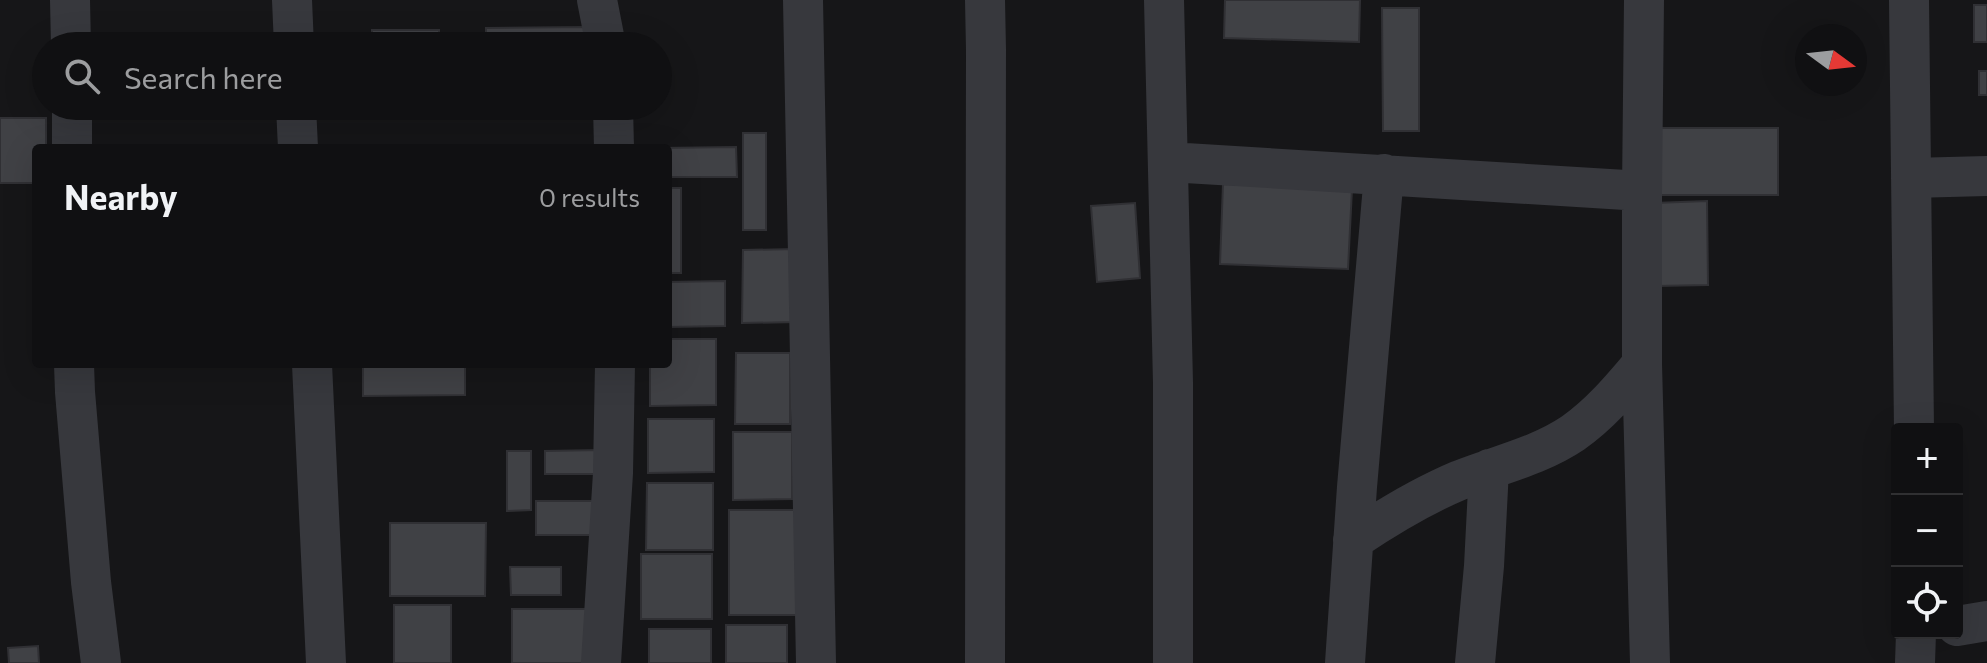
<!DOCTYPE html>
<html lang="en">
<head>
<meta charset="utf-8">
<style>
  body { margin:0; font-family:Commissioner,sans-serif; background:#1e1e20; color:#f1f3f6 }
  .controls { position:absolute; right:24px; bottom:24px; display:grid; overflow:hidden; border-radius:8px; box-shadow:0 8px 32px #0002 }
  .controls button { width:72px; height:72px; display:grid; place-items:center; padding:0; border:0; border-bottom:2px solid #303032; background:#101012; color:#f1f3f6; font:40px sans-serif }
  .compass { position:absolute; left:1795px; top:24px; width:72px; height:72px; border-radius:50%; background:#101012; box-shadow:0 8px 32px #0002; rotate:105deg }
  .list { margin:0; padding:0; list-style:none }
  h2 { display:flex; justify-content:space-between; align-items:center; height:104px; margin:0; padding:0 32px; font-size:34px }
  h2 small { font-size:26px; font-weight:400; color:#9c9d9f }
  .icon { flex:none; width:44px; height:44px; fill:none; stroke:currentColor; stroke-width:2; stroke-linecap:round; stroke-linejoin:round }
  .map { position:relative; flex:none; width:1987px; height:663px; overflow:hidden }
  .search { position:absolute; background:#101012; box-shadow:0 8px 32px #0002; left:32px; top:32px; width:640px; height:88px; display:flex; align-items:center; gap:20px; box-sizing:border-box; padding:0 28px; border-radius:44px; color:#9c9d9f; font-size:30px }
  .panel { position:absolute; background:#101012; box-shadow:0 8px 32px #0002; left:32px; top:144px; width:640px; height:224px; border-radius:8px }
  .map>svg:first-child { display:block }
  .building { fill:#404145; stroke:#303034; stroke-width:2 }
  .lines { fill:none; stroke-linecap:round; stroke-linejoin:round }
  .minor { stroke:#37383d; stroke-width:40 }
</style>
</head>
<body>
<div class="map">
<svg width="1987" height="663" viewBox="0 0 1987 663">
  <rect width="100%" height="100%" fill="#161618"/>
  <path class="building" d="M1225,0H1360L1359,42L1224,38Z
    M1974,5H1987V42H1974Z
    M1382,8H1419V131H1383Z
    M588,27V46H486V28Z
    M372,30H439V46H372Z
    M1979,71H1987V95H1979Z
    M0,118H46V148H36V183H0Z
    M1658,128H1778V195H1659Z
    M743,133H766V230H743Z
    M736,147L737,177H668V148H659Z
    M1223,184L1352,189L1348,269L1220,264Z
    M668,188H681V273H668Z
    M1707,201L1708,285L1656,286L1654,203Z
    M1135,203L1140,278L1097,282L1091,206Z
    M796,249V322L742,323L743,250Z
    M725,281V326L668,327V282Z
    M668,339H716V405L650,406V364H668Z
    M736,353H790V424H735Z
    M363,364H465V395L363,396Z
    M648,419H714V472L648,473Z
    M733,432H792V499L733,500Z
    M601,450V474H545V451Z
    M507,451H531V510L507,511Z
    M647,483H713V550H646Z
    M536,501H597V535H536Z
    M729,510H797V615H729Z
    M390,523H486L485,596H390Z
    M641,554H712V619H641Z
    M510,567H561V595H511Z
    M394,605H451V663H394Z
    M512,609H587V663H512Z
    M726,625H787V663H726Z
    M649,629H711V663H649Z
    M38,646L39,663H9L8,648Z"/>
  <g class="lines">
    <path class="minor" d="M70,0L71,46
      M292,0L294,46
      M597,0L606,46
      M803,0L816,663
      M985,0L986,50L985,663
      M1164,0L1173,383V663
      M1644,0L1642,191V364L1650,663
      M1909,0L1914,429
      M72,106V148
      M296,106L298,148
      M613,106L614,148
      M1169,162L1642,191
      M1911,178L1987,176
      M74,364L75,392L91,582L101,663
      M312,364L326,663
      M1353,540C1387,517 1422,496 1460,480C1498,465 1539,456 1573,433C1600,414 1621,389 1642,364
      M1957,626L1987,621
      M601,663L613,473L615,364
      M1345,663L1357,487L1384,174
      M1475,663L1484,566L1489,469
      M1915,663L1916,633"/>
  </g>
</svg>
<div class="controls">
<button>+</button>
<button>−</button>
<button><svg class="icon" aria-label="locate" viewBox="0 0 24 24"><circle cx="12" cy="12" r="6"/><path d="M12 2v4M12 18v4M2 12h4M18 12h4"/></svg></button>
</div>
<svg class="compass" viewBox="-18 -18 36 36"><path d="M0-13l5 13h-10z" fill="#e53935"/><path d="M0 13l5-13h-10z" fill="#9c9d9f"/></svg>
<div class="search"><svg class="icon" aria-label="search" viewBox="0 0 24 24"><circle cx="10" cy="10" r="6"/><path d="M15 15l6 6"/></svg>Search here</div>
<section class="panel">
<h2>Nearby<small>0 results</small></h2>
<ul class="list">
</ul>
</section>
</div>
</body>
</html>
